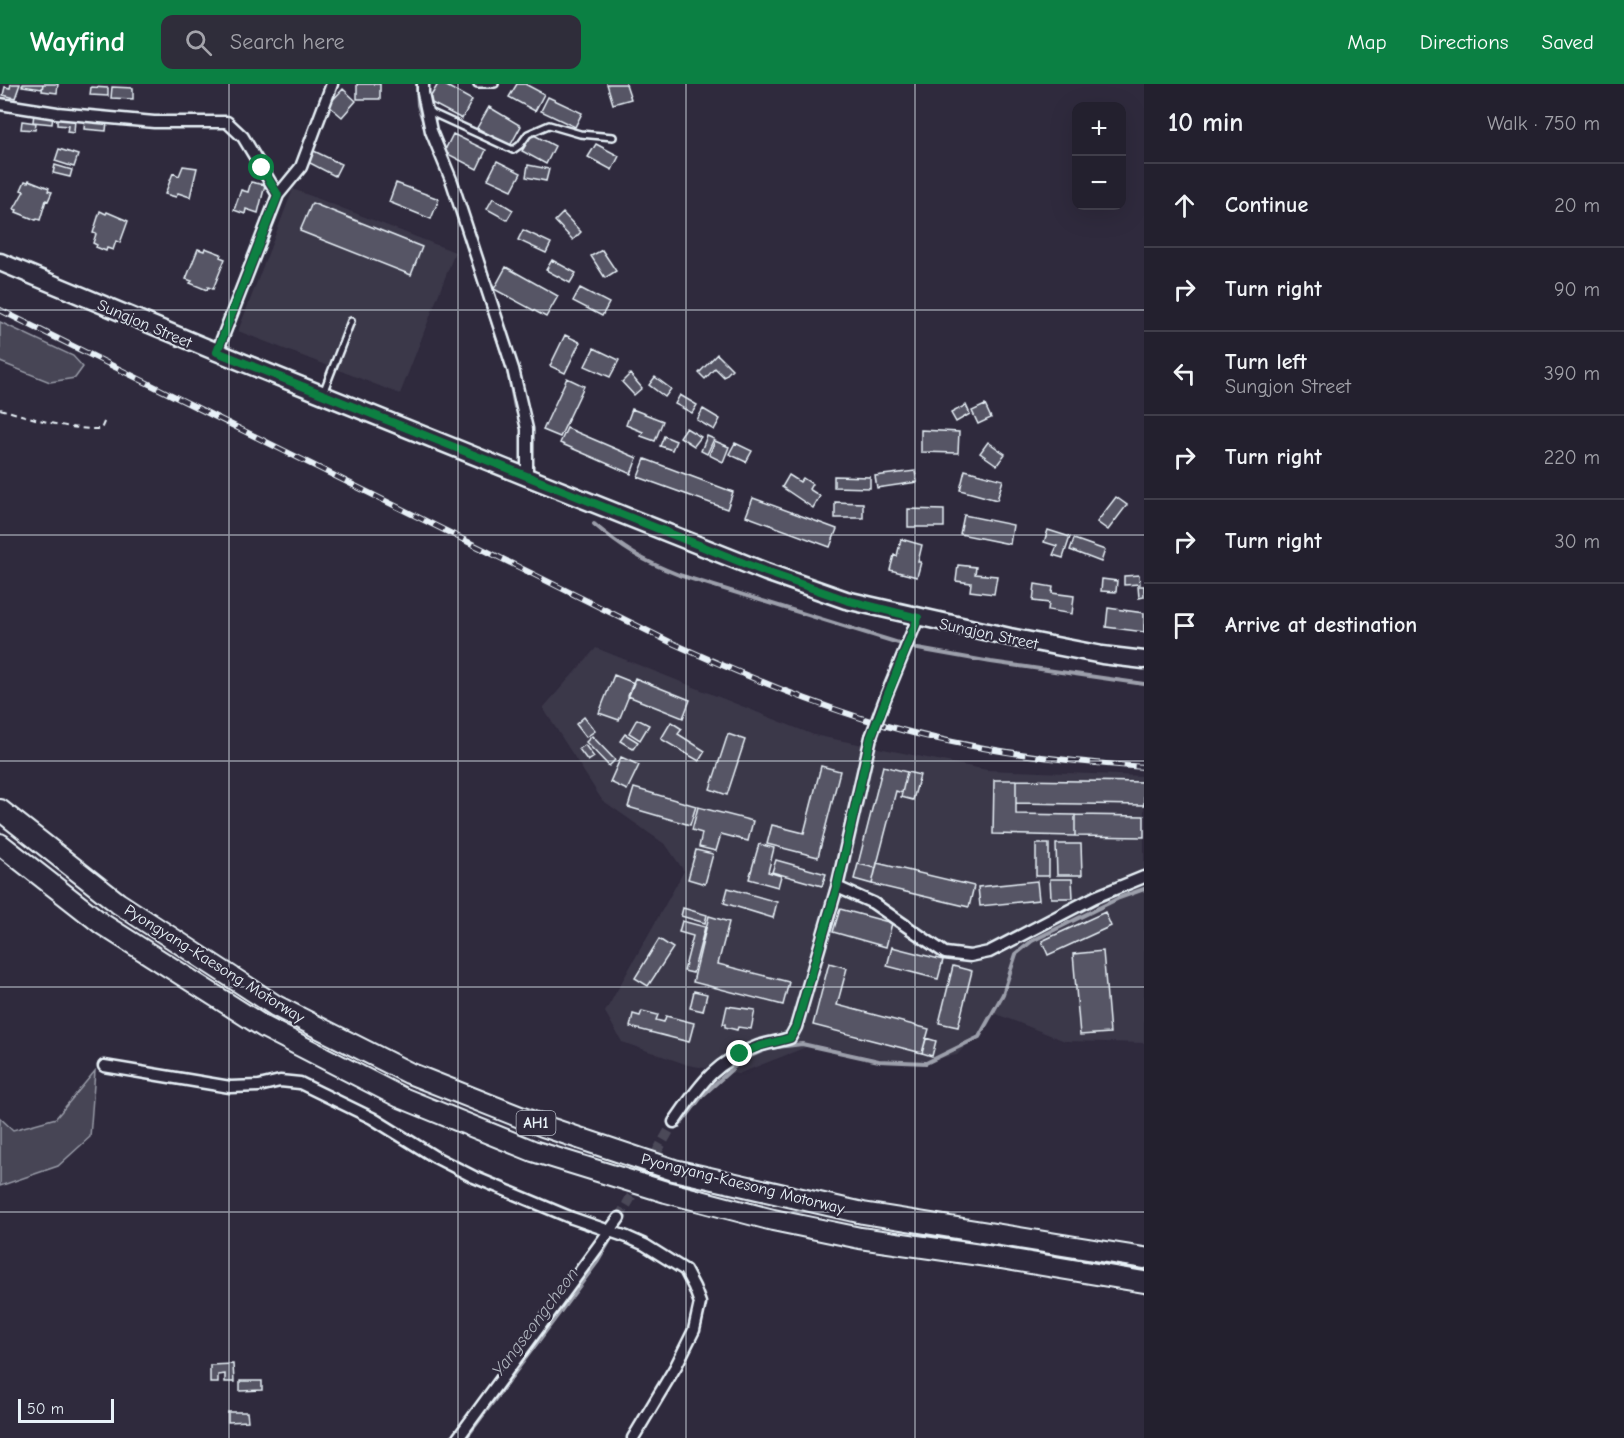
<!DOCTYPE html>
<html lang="en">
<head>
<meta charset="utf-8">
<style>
  body { margin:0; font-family:"Comic Neue",sans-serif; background:#2f2d3a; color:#f1f3f6 }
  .controls { position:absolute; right:18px; top:18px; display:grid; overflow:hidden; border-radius:12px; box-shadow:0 6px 24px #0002 }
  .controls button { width:54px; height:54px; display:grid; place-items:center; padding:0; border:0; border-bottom:2px solid #403e4a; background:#23202e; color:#f1f3f6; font:30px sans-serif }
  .scale { position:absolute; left:18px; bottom:15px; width:96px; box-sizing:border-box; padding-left:6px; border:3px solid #e8f1f8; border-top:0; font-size:16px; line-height:21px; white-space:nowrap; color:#e8f1f8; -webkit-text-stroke:4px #2f2a3d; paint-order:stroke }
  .stop { position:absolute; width:18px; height:18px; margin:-14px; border:4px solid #0b8043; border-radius:50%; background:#fff }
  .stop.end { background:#0b8043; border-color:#fff; box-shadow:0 2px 6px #0008 }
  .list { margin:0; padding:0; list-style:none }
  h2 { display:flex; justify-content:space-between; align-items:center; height:78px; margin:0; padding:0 24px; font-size:26px }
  h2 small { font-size:20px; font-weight:400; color:#a3a3aa }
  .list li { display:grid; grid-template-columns:39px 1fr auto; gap:18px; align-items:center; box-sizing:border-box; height:84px; padding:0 24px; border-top:2px solid #403e4a }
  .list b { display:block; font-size:22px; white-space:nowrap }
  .list p { margin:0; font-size:20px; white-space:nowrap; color:#a3a3aa }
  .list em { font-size:20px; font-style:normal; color:#a3a3aa }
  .icon { flex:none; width:33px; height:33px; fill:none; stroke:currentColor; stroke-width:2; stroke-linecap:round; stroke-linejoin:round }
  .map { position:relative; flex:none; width:1144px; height:1354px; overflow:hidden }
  header { display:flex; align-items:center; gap:36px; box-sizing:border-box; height:84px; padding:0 30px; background:#0b8043; color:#fff }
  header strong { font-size:28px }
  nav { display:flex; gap:33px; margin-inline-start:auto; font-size:21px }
  .search { width:420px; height:54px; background:#2f2d3a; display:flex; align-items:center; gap:15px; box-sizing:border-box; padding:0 21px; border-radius:12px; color:#a3a3aa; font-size:22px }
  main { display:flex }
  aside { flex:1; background:#23202e }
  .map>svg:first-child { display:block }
  .built { fill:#3b3749 }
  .green { fill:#464455; stroke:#979aa6; stroke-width:1.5 }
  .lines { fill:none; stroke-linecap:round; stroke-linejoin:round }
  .stream { stroke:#9c9fab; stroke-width:4 }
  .building { fill:#575565; stroke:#e8f1f8; stroke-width:1.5 }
  .minor-tunnel { stroke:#4b4859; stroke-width:10; stroke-dasharray:10 5; stroke-linecap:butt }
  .service-casing { stroke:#e8f1f8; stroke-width:10 }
  .minor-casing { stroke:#e8f1f8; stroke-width:15 }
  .primary-casing { stroke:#e8f1f8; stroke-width:21 }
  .motorway-casing { stroke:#e8f1f8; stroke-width:24 }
  .path { stroke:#e8f1f8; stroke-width:2; stroke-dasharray:6 4.5; stroke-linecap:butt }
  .service { stroke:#2f2a3d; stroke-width:5 }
  .minor { stroke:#2f2a3d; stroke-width:10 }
  .primary { stroke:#2f2a3d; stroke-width:16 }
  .motorway { stroke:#2f2a3d; stroke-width:20 }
  .rail-casing { stroke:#e8f1f8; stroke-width:6 }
  .rail { stroke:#2f2a3d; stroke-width:4; stroke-dasharray:11; stroke-linecap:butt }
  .minor-bridge-casing { stroke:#e8f1f8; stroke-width:15; stroke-linecap:butt }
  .minor-bridge { stroke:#2f2a3d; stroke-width:10 }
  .route { stroke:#0b8043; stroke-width:8 }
  .grid { fill:none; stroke:#e8f1f8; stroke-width:1.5; stroke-opacity:0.55 }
  .labels { text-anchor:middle; stroke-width:4.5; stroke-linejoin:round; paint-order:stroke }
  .shield { fill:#2f2a3d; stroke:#b0b5c0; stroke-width:1.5 }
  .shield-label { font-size:15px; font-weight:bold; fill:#e8f1f8 }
  .street-label { font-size:16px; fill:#e8f1f8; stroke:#2f2a3d }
  .water-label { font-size:18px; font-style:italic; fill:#afb4be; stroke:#2f2a3d }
</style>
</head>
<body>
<header>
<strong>Wayfind</strong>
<div class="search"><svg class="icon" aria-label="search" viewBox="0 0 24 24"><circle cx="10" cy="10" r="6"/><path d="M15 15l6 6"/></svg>Search here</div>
<nav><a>Map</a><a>Directions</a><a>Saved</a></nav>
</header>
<main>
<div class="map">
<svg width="1144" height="1354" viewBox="0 0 1144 1354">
  <rect width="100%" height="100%" fill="#2f2a3d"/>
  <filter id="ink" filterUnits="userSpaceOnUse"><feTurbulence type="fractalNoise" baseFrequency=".0167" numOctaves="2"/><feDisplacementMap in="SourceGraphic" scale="12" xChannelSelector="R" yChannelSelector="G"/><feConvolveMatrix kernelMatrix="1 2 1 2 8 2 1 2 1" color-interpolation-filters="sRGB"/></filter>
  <g filter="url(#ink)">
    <path class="built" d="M293,105L455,168L400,310L238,247Z
      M596,564L814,651L987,686L1144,692V959L1065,957L996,930L957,971L905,980L814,960L738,990L688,981L622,958L605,928L684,787L666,761L602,716L543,624Z"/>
    <path class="green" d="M0,238L73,272L83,283L75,294L50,298L0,278Z
      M95,987L90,1053L58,1082L0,1102V1034L13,1046L56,1034Z"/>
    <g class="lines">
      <path class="stream" d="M417,0L418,21L425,43
        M467,160L508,287L515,323
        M594,440C623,465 643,477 679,491L918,565L991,578L1144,600
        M679,1042L702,1012L742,976L769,964L802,960L879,977L926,979L979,953L1003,910L1016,870L1032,857L1119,814L1144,805
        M466,1354L598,1177L613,1151"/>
    </g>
    <path class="building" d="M11,0H20L15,14L3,11L5,3L10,4Z
      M23,0H43L42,5L22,2Z
      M43,0H58L57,9L42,7Z
      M357,0H380V15H357Z
      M438,0H443L472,16L462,35L428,17Z
      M517,0H525L544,10L535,27L509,13Z
      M607,0H626L631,15L613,20Z
      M91,3L108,4V12L90,11Z
      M112,3L133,4V15L111,14Z
      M343,5L356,17L342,33L328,21Z
      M548,13L582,29L575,43L541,27Z
      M489,23L521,42L510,62L477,44Z
      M34,29L53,31L52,40L33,38Z
      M57,33L75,35L74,49L67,48L68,42L57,41Z
      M85,35L107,37L106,47L84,45Z
      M22,37L36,39L35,46L21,45Z
      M453,50L486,66L477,85L444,68Z
      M532,50L555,62L546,80L522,67Z
      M596,60L619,72L612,86L588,73Z
      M59,65L78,71L74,83L55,77Z
      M314,67L341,80L335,92L308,78Z
      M497,77L521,89L512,106L488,95Z
      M55,81L72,86L70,93L53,89Z
      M528,81L549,85L546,97L526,93Z
      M183,82L197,84L190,113L178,109L176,113L165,110L173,89L179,92Z
      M29,96L49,104L48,107L52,108L48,117L46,116L40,136L37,135L36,136L16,128L17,126L14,125L24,107L21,106L25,97L28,98Z
      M251,98L265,101L258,129L246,125L245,130L234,126L241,106L248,108Z
      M396,99L439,115L431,135L389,118Z
      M493,114L513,126L507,136L487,125Z
      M312,119L422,163L411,191L300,147Z
      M100,127L106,130L107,128L128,137L120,159L116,157L113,166L107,164L106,167L96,163L97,161L93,159L96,150L93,149Z
      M563,129L581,148L573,156L555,137Z
      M523,146L551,159L546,169L518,156Z
      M205,164L221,170L220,173L225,175L213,205L208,203L207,206L190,199L192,197L186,195L198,165L204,167Z
      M602,166L616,187L605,194L591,172Z
      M552,176L576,189L570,199L546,186Z
      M506,183L558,212L546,233L494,205Z
      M580,204L609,219L602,232L573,217Z
      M565,251L580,258L565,289L550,282Z
      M594,264L619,276L610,293L585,282Z
      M717,270L732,285L724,293L715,284L705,295L699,289Z
      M630,290L642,304L634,311L622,298Z
      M655,293L671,305L665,313L649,301Z
      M567,294L584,302L560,353L543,346Z
      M680,311L697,321L692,329L675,320Z
      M966,321L970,330L956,338L951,329Z
      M985,321L991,334L978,340L972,327Z
      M632,325L663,337L655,357L641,352L643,348L626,341Z
      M703,325L720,335L714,346L697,336Z
      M567,344L637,374L631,390L560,359Z
      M686,344L701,353L694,362L680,353Z
      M921,346L959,348L958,369L921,368Z
      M664,352L676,357L672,366L660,362Z
      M707,352L714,355L707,370L701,367Z
      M715,357L729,363L723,378L709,371Z
      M988,358L1005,370L997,381L980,369Z
      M735,359L752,367L746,378L729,370Z
      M645,375L733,408L727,425L638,393Z
      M965,386L1003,396L997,416L960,406Z
      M915,387L917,398L877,404L875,392Z
      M789,391L800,398L803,394L812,400L809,405L820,412L813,424L782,403Z
      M834,392L870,393V404L834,403Z
      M1116,413L1127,421L1108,446L1097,438Z
      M753,414L837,445L830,463L746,432Z
      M835,418L863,419V434H835Z
      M908,425L944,426V443H908Z
      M964,431L1013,441L1010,460L960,450Z
      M1048,446L1070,453L1063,474L1053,471L1057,462L1044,458Z
      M901,455L922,461L918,478H921L917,493L890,486L894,471L897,472Z
      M1074,455L1105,466L1101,478L1070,466Z
      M958,481L976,483L975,490L997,492L994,510L970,507L971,499L956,497Z
      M1139,491L1140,500L1124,501V492Z
      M1102,495L1117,497L1116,508L1101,507Z
      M1035,500L1053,503L1052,509L1074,512L1072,530L1048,526L1049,519L1033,517Z
      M1138,502H1144V513L1139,514Z
      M1108,524L1144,529V548L1106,543Z
      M614,591L634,599L619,636L599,629Z
      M635,594L690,616L683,634L628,612Z
      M584,633L595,647L586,653L576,640Z
      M637,635L649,641L640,656L629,649Z
      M671,638L682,645L678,650L705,667L699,677L661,655Z
      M625,650L638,658L633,665L620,657Z
      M728,650L745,656L727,711L710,705Z
      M592,652L615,676L609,682L586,658Z
      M585,661L594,673L588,677L579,665Z
      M621,673L639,681L627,706L610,698Z
      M821,682L840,687L818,773L767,760L772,741L804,749Z
      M883,682L907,688L902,709L896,707L876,784L858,780Z
      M907,688L920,691L913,716L901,713Z
      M994,696H1016V730L1075,731V752L993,750Z
      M1016,696L1144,698V721L1016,719Z
      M634,704L696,722L690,741L628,723Z
      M698,723L753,737L748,757L721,750L716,767L699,763L702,749L692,746Z
      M1075,731L1144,732V753L1075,752Z
      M759,760L774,764L768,788L781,792L778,803L749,795Z
      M1036,760H1049V792H1036Z
      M1056,760H1081L1082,791H1057Z
      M696,766L713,770L705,800L688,795Z
      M776,776L826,790L822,802L772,788Z
      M877,779L974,802L969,823L872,800Z
      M858,780L876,784L872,800L854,795Z
      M1050,795H1072L1073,814H1051Z
      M1037,797L1039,816L980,822L978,803Z
      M728,804L777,818L773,834L724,819Z
      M683,824L707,831L705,839L681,832Z
      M840,825L892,839L886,863L833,848Z
      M1105,828L1111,842L1048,871L1042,857Z
      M709,832L729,838L718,880L789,898L783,921L693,898Z
      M682,837L705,843L693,889L684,887L693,852L679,848Z
      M659,855L673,864L648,902L635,894Z
      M892,863L943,876L938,895L887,882Z
      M1103,867L1110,949L1080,951L1073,870Z
      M829,879L847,884L837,921L929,945L922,969L813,941Z
      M953,882L972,887L958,943L939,939Z
      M694,907L707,910L703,927L690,924Z
      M727,922L755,926L751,945L738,943L737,946L725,943V940H723Z
      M642,927L658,931L656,936L664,938L666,932L694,939L689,958L630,943L633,930L640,932Z
      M926,954L936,957L932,972L922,969Z
      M233,1280L234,1298H225V1290L218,1291V1299H210V1281Z
      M240,1297H262V1306L240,1307Z
      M228,1328H247L248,1337L228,1338Z"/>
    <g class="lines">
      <path class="minor-tunnel" d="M619,1134L674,1038"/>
      <defs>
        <path id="service" d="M477,0H495
          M428,27L513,66L520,61L528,50L549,41L580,50L613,53
          M323,309L351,237"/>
        <path id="minor" d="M423,0V9L431,47L452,98L513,285L527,345V393
          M0,20L57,29L154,38H227L243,53L278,111
          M217,268L278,111L301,83L332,0
          M886,612L918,534
          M837,803L873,819L945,869L970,872L989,868L1095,813L1144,793
          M104,982L230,1003L259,1002L280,997L300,999L372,1034L435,1073L474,1093L572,1134L627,1153L645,1161L685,1186L694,1203L700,1219L694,1246L676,1282L633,1354
          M674,1038C700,1001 714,978 758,962C769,959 780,957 790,954L796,943L837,803L871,653
          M458,1354L619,1134"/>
        <path id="primary" d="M0,178L217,268L527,393L766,488L846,516L1010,553L1102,571L1144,576"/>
        <path id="motorway" d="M0,726L118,819L276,922L409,989L543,1042L674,1086L863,1129L1144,1174
          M0,760L102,840L264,943L400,1013L533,1067L666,1108L773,1136L860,1154L1001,1174L1144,1198"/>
      </defs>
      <use href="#service" class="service-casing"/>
      <use href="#minor" class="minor-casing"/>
      <use href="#primary" class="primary-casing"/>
      <use href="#motorway" class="motorway-casing"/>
      <path class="path" d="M0,325C33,334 67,346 101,345L105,336"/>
      <use href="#service" class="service"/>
      <use href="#minor" class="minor"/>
      <use href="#primary" class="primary"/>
      <use href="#motorway" class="motorway"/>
      <defs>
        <path id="rail" d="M0,226L670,558C741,590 812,620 887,642C971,666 1057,677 1144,683"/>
      </defs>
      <use href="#rail" class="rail-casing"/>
      <use href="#rail" class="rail"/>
      <defs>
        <path id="minor-bridge" d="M871,653L886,612"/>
      </defs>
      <use href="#minor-bridge" class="minor-bridge-casing"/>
      <use href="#minor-bridge" class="minor-bridge"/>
    </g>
  </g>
  <g class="lines" filter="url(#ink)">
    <path class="route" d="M262,84L278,111L217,268L766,488L846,516L918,534L871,653L837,803L796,943L790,954L760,962L740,970"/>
  </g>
  <path class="grid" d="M229,0V1354M458,0V1354M686,0V1354M915,0V1354M0,226H1144M0,451H1144M0,677H1144M0,903H1144M0,1128H1144"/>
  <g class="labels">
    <rect class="shield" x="516.5" y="1027" width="39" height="24" rx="4.5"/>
    <g class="shield-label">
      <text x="536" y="1044">AH1</text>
    </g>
    <g class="street-label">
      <text transform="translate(145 239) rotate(23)" y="6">Sungjon Street</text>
      <text transform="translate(989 549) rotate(12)" y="6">Sungjon Street</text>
      <text transform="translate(215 879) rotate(32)" y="6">Pyongyang-Kaesong Motorway</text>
      <text transform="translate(743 1099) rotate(14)" y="6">Pyongyang-Kaesong Motorway</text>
    </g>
    <g class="water-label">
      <text transform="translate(535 1238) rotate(-53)" y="6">Yangseongcheon</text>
    </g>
  </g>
</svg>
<div class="controls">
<button>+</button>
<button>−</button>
</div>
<div class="scale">50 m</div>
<div class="stop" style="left:262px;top:84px"></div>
<div class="stop end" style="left:740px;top:970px"></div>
</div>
<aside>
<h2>10 min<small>Walk · 750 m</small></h2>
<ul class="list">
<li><svg class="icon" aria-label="ahead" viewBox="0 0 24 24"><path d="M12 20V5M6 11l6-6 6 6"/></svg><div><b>Continue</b></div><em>20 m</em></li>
<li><svg class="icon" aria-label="right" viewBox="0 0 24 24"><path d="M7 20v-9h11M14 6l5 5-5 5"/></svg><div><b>Turn right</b></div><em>90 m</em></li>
<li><svg class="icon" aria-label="left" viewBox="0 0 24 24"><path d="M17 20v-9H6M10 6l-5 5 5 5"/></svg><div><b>Turn left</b><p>Sungjon Street</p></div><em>390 m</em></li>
<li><svg class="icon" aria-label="right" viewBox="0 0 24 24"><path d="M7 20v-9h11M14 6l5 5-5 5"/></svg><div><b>Turn right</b></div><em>220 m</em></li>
<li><svg class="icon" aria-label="right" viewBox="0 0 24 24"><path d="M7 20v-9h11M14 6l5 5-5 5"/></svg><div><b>Turn right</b></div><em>30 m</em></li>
<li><svg class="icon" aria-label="arrive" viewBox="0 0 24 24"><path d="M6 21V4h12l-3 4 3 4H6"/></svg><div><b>Arrive at destination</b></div></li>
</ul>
</aside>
</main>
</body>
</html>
